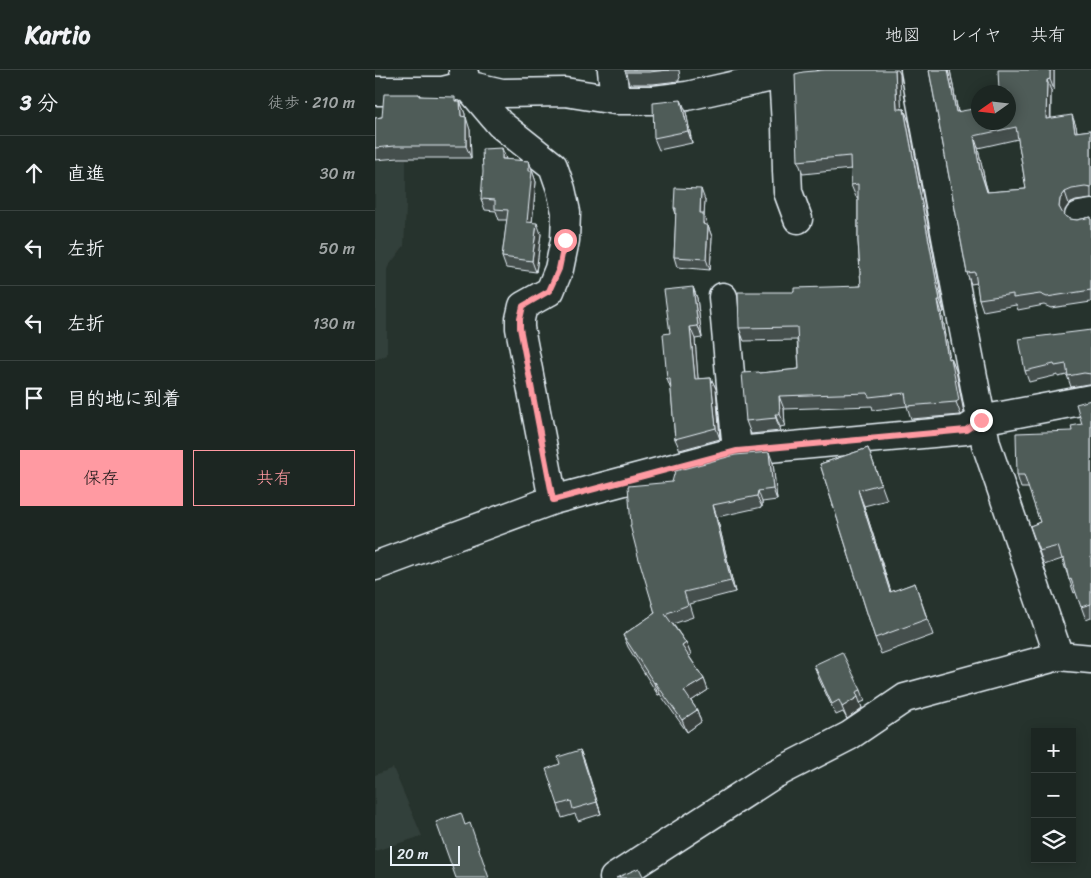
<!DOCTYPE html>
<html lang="ja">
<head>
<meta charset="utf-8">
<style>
  body { margin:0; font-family:Sriracha,"Klee One",sans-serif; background:#29322f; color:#f1f3f6 }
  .controls { position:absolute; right:15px; bottom:15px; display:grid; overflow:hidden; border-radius:0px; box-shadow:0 2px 12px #0003 }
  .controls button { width:45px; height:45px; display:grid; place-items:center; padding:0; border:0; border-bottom:1px solid #3a4340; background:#1c2622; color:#f1f3f6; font:25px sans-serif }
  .compass { position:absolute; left:596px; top:15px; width:45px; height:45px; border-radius:50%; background:#1c2622; box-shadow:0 2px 12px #0003; rotate:256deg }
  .scale { position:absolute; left:15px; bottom:12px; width:70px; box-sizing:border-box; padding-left:5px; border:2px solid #e8f1f8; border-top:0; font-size:14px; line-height:18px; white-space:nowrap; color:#e8f1f8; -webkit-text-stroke:4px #26332d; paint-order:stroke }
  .stop { position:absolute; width:15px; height:15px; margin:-11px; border:4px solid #ff9aa2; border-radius:50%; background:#fff }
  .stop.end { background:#ff9aa2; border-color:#fff; box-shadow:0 1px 5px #0008 }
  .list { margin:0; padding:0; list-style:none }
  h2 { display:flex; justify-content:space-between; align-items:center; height:65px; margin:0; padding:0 20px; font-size:21px }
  h2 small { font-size:16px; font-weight:400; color:#a0a5a5 }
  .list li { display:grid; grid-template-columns:32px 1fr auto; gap:15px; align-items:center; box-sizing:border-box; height:75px; padding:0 20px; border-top:1px solid #3a4340 }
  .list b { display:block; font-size:19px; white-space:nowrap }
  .list em { font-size:16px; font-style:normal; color:#a0a5a5 }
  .actions { display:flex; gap:10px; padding:15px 20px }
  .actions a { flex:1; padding:11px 0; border:1px solid #ff9aa2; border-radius:0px; text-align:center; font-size:18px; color:#ff9aa2 }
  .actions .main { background:#ff9aa2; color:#111 }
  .icon { flex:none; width:28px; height:28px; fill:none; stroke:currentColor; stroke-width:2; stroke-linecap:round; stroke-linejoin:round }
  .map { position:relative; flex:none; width:716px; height:808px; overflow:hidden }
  header { display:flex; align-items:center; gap:30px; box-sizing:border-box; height:70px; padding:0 25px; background:#1c2622; border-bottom:1px solid #3a4340 }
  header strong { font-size:24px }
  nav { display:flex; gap:28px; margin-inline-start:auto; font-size:18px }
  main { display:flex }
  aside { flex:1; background:#1c2622 }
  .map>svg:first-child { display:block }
  .built { fill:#333f3a }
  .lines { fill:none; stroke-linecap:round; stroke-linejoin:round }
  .minor-casing { stroke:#e8f1f8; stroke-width:31 }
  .minor { stroke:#26332d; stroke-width:28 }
  .wall { fill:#454f4d; stroke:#e8f1f8; fill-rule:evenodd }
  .shaded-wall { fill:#38403e; stroke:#e8f1f8 }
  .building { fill:#505c59; stroke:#e8f1f8; fill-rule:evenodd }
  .route { stroke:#ff9aa2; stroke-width:6 }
</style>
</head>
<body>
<header>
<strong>Kartio</strong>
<nav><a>地図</a><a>レイヤ</a><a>共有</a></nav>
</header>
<main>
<aside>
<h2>3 分<small>徒歩 · 210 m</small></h2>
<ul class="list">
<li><svg class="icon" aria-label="ahead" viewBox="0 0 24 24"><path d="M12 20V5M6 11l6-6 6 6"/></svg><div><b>直進</b></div><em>30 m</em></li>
<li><svg class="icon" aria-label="left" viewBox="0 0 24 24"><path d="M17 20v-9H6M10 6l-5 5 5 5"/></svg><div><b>左折</b></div><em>50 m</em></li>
<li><svg class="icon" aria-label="left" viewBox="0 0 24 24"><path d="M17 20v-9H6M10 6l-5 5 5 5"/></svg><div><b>左折</b></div><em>130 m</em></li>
<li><svg class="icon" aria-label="arrive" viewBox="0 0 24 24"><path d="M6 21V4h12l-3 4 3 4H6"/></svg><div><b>目的地に到着</b></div></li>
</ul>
<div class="actions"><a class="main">保存</a><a>共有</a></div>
</aside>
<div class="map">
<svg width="716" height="808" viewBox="0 0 716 808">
  <rect width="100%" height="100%" fill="#26332d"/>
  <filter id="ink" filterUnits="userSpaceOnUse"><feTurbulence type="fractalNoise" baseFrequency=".02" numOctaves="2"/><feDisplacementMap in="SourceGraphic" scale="10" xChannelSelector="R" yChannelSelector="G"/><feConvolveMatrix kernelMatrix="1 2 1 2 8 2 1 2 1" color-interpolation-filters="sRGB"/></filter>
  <g filter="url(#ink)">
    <path class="built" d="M31,89V138L29,176L13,197L12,200V285L0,290V91Z
      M18,698L47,766L0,781V705Z"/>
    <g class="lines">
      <defs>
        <path id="minor" d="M88,0L92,15L125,54L178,96L186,119L191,142L190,170L184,199L175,221L148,236L145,249V258L178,430
          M237,0L240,30
          M540,0L575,188L611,374L684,586
          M408,5L411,55L412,101L413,122L423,149
          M0,21H67L92,15L127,23L190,22L240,30H279L312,26L428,0
          M704,146L716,144
          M348,227L362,381
          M0,496L178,430L362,381L591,360L606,350L716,329
          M239,808L398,705L474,666L530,628L684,586L716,589"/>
      </defs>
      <use href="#minor" class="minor-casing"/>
      <use href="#minor" class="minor"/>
    </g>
    <path class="wall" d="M250,0H304L305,8L304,9V11L278,14H254Z
      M554,0H575L583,42L634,52L679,0V20L676,21V48L701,56L702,62L716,60V129L701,131L694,134L690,140L689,145L695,149L702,150L716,147V232L676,238L669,235L643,240L641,235L608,241L604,229L602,213L596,214L592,203ZM643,69L651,119L613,122L610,112L603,78Z
      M525,4L526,39H529L534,52L569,242L567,243L575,289L576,288L581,301L589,343L586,345L536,349L532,336L498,340L497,336L409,339L410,356L405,357V361L376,364L371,351L385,303L424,299L422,270L369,271L364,258L419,222L486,216L483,171V127H481L476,115V99L428,104L423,91Z
      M44,24L45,26L85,31L90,44V47L95,60L96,88H24L0,90V48L7,47Z
      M306,30L311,42L317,73L284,80L279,68Z
      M131,90L154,91L161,112L157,153L166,164L161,202L131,198L127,187L132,150H124L121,141L110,140L106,129Z
      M330,130L329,146L332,156H333L337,167L335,200L302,197L299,187L301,144L299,138Z
      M318,217L322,228L327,268L320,269L323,309L336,308L341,319L345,369L305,380L300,369L296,320L292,309L295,263Z
      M716,260V314H713L696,317L692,305L683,307V305L654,312L650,301Z
      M716,330V548L711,550L701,522L699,523L687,489L669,495L655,456L665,452L654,418H646L642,405L697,361L707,354L714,331Z
      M493,378L512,430L489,436L516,522L540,513L558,565L506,584L500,568L445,394Z
      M398,393L402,430L387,432V437L342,447L360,522L314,534L318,547L298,554L311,573L316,585L314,586L329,609L333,620L316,631L322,640L326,652L312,662L285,624L283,625L253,577L248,565L280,543L256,455L297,412Z
      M439,595L486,620L490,631L485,633L487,638L472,649L468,642L461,645L443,607Z
      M205,680L226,744L203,751L200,744L187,748L183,735L185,694Z"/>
    <path class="shaded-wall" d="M520,0H523L525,4L527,52L522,39Z
      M573,0H575L585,54L581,42Z
      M675,0H679V20L675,9Z
      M672,10L676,21L675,60L671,49Z
      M306,30L311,42L317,73L313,61Z
      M85,31L90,44V59L86,46Z
      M529,39L534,52L569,242L565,230Z
      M697,45L701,56L704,73L700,62Z
      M91,47L95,60L96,88L91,76Z
      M599,66L603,78L610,112L616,134L605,100Z
      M127,78L131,89H127Z
      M154,91L161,112L156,163L152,152Z
      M326,119L330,130L329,146L332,154V164L325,143Z
      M690,122L694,134L690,140L689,148L684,137L685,129Z
      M162,153L166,164L161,202L157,191Z
      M333,156L337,167L335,200L331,189Z
      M318,217L322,228L327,268L323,256Z
      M563,230L567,243L577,302L573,289Z
      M315,257L320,269L324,321L320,309Z
      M576,288L581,301L589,343L586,345L581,332Z
      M336,308L341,319L345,369L341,358Z
      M404,326L409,339L410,356L405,344Z
      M400,344L405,357V361L401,348Z
      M394,382L398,393L402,430L398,419Z
      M483,420L489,436L521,538L515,522Z
      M383,421L387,432V437L382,426Z
      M338,435L342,447L360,522L356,511Z
      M311,573L316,585L311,588L307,576Z
      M329,609L333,620L313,633L309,621Z
      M280,612L285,624L283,625L279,613Z
      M483,627L487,638L472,649L467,637Z
      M322,640L326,652L312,662L307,650Z
      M205,680L210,692L226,744L222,732Z"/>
    <path class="building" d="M250,0H294L274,2H250Z
      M450,0H520L522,39H529L565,230H563L573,289L576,288L584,330L581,332L532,336L530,323L494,327L493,323L404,326L405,344H400L401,348L371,351L367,303L384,302L385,303L424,299L422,257L364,258L363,222H419V218L486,216L483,171V114L476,115L475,86L423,91L420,4L428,2Z
      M554,0H573L581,42L604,38V52H634V22H624L623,0H675V9L672,10L671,49L697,45L700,62L716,60V118L710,117L697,119L690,122L685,129L684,137L688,144L695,149L702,150L716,147V220L672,227L665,224L638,228V224L604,229L600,202L592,203ZM641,57L651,119L612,122L605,100L599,66Z
      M9,24H44V26L80,27V31H85L86,46L91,47V76H20L0,78V48L7,47Z
      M306,30L313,61L279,68L278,33Z
      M127,78V89L154,91V101H157L152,152L162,153L157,191L127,187L133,140L120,139V130L106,129L108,102L107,79Z
      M300,118L326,119L325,143H328V154L333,156L331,189L299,187L301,138H299Z
      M318,217L323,256L315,257L320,309L336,308L341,358L300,369L295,309H292L288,264L295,263L289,220Z
      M716,260V304L709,303L693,306L691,294L680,296L679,294L650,301L644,269Z
      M716,330V534L706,537L696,509L694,510L689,488L687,489L683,476L664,481L655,456L665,452L649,405H642L641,363L697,361L696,356L707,354L701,334Z
      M493,378L506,414L483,420L515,522L540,513L552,549L500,568L445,394Z
      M394,382L398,419L383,421L382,426L338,435L356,511L309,522L313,535L290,544L311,573L307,576L329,609L309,621L322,640L307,650L280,612L279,613L248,565L280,543L263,486L255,455H256L253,416L297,412L300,401L360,385Z
      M467,582L486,620L481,622L483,627L467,637L464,630L457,634L439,595Z
      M205,680L222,732L198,739L196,731L183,735L171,699L185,694L183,687Z
      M86,743L90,755L95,753L114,808H81L61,752Z
      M264,798L269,808H241Z"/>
  </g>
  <g class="lines" filter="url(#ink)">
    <path class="route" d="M190,170L184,199L174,221L148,236L145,249V258L178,430L362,381L591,360L606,350"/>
  </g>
</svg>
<div class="controls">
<button>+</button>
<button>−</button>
<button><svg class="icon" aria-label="layers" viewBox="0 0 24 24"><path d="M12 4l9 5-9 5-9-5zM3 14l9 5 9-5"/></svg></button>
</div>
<svg class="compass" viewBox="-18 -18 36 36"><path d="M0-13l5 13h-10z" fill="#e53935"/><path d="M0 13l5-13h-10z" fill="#a0a5a5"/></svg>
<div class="scale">20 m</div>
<div class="stop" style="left:190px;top:170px"></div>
<div class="stop end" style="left:606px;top:350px"></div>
</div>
</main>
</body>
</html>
